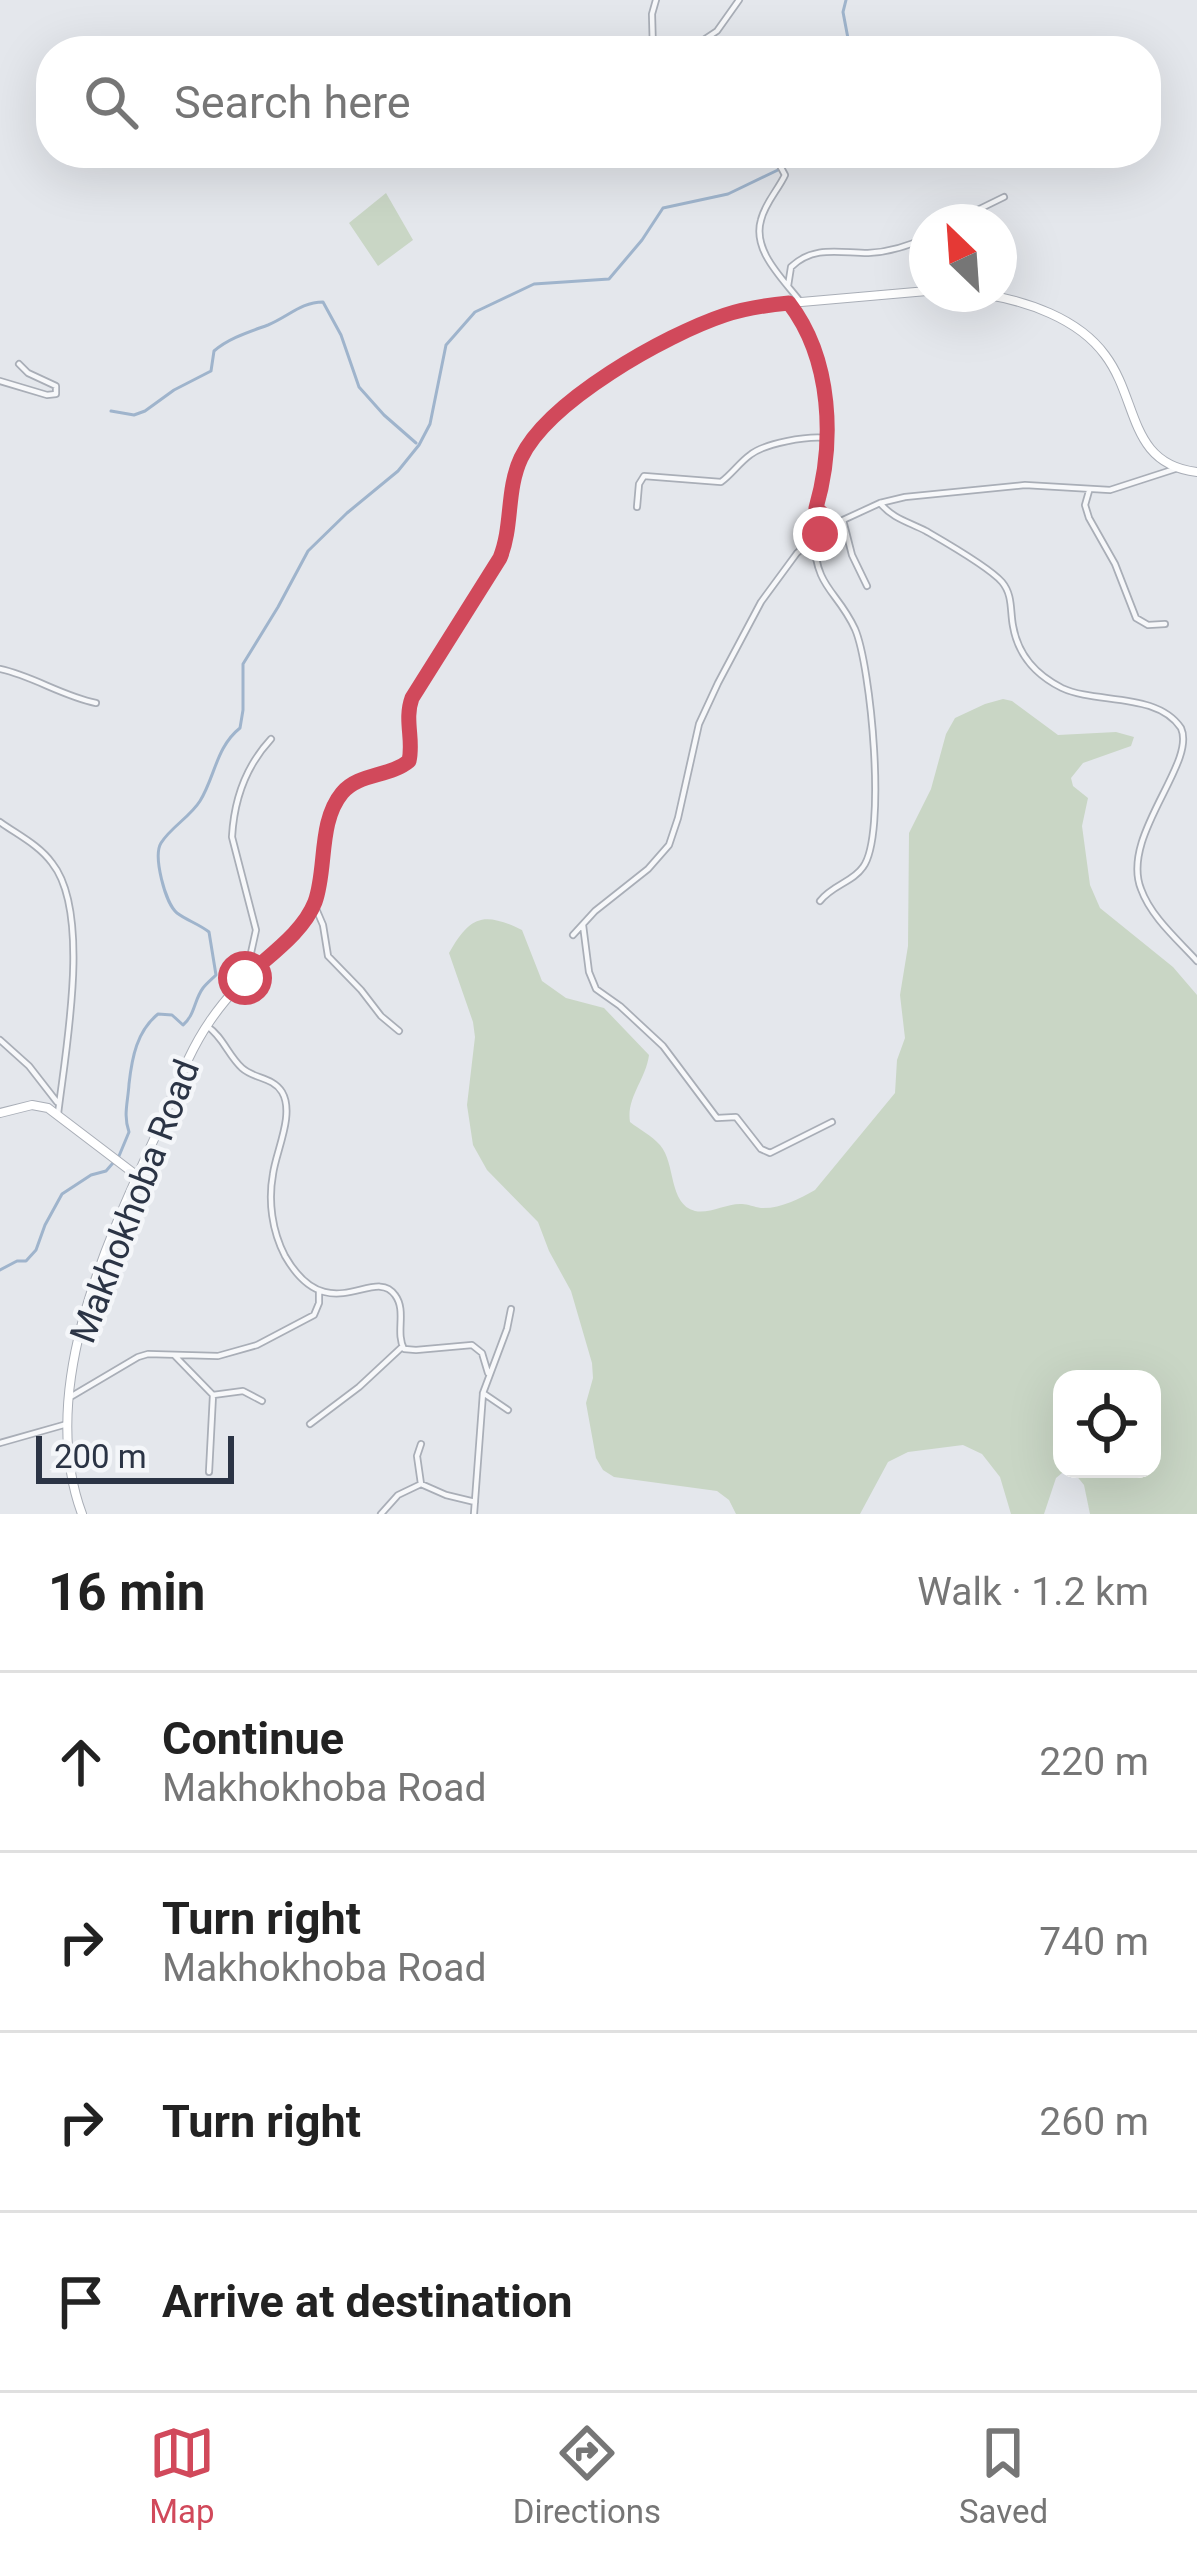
<!DOCTYPE html>
<html lang="en">
<head>
<meta charset="utf-8">
<style>
  body { margin:0; font-family:Roboto,sans-serif; background:#f2f2f2; color:#222 }
  .controls { position:absolute; right:36px; bottom:36px; display:grid; overflow:hidden; border-radius:24px; box-shadow:0 12px 48px #0002 }
  .controls button { width:108px; height:108px; display:grid; place-items:center; padding:0; border:0; border-bottom:3px solid #e0e0e0; background:#fff; color:#222; font:60px sans-serif }
  .compass { position:absolute; left:909px; top:204px; width:108px; height:108px; border-radius:50%; background:#fff; box-shadow:0 12px 48px #0002; rotate:335deg }
  .scale { position:absolute; left:36px; bottom:30px; width:198px; box-sizing:border-box; padding-left:12px; border:6px solid #2b3445; border-top:0; font-size:33px; line-height:42px; white-space:nowrap; color:#2b3445; -webkit-text-stroke:9px #f4f6f9; paint-order:stroke }
  .stop { position:absolute; width:36px; height:36px; margin:-27px; border:9px solid #d1495b; border-radius:50%; background:#fff }
  .stop.end { background:#d1495b; border-color:#fff; box-shadow:0 3px 12px #0008 }
  .list { margin:0; padding:0; list-style:none }
  h2 { display:flex; justify-content:space-between; align-items:center; height:156px; margin:0; padding:0 48px; font-size:51px }
  h2 small { font-size:39px; font-weight:400; color:#767676 }
  .list li { display:grid; grid-template-columns:78px 1fr auto; gap:36px; align-items:center; box-sizing:border-box; height:180px; padding:0 48px; border-top:3px solid #e0e0e0 }
  .list b { display:block; font-size:45px; white-space:nowrap }
  .list p { margin:0; font-size:39px; white-space:nowrap; color:#767676 }
  .list em { font-size:39px; font-style:normal; color:#767676 }
  .icon { flex:none; width:66px; height:66px; fill:none; stroke:currentColor; stroke-width:2; stroke-linecap:round; stroke-linejoin:round }
  .map { position:relative; flex:none; width:1197px; height:1514px; overflow:hidden }
  .search { position:absolute; background:#fff; box-shadow:0 12px 48px #0002; left:36px; right:36px; top:36px; height:132px; display:flex; align-items:center; gap:30px; box-sizing:border-box; padding:0 42px; border-radius:48px; color:#767676; font-size:45px }
  .sheet { height:876px; background:#fff }
  nav { display:flex; justify-content:space-around; align-items:center; box-sizing:border-box; height:168px; border-top:3px solid #e0e0e0; background:#fff; font-size:33px; color:#767676 }
  nav a { display:grid; justify-items:center; gap:6px }
  nav .on { color:#d1495b }
  .map>svg:first-child { display:block }
  .green { fill:#c9d6c5; fill-rule:evenodd }
  .lines { fill:none; stroke-linecap:round; stroke-linejoin:round }
  .stream { stroke:#9fb4cc; stroke-width:3 }
  .street-casing { stroke:#a9aeb7; stroke-width:8 }
  .secondary-casing { stroke:#a9aeb7; stroke-width:10 }
  .street { stroke:#f7f8fa; stroke-width:4.5 }
  .secondary { stroke:#fff; stroke-width:8 }
  .route { stroke:#d1495b; stroke-width:15 }
  .labels { text-anchor:middle; stroke-width:9; stroke-linejoin:round; paint-order:stroke }
  .street-label { font-size:36px; fill:#2b3445; stroke:#f4f6f9 }
</style>
</head>
<body>
<div class="map">
<svg width="1197" height="1514" viewBox="0 0 1197 1514">
  <rect width="100%" height="100%" fill="#e4e7ec"/>
  <path class="green" d="M386,193L413,240L378,266L349,223Z
    M1003,699L1012,701L1058,735L1116,732L1134,737L1131,746L1083,763L1071,778L1073,786L1088,798L1082,826L1090,885L1100,908L1173,967L1197,995V1514H1090L1084,1485L1075,1474L1062,1473L1056,1478L1044,1514H1011L1000,1477L982,1454L963,1445L908,1452L888,1462L860,1514H736L729,1500L717,1491L614,1477L603,1470L596,1458L586,1403L593,1378L592,1363L571,1291L549,1251L538,1222L487,1170L473,1145L467,1105L475,1037L473,1022L449,953C470,916 483,911 522,930L542,981L566,998L604,1008L649,1055C646,1079 626,1098 630,1122C639,1129 652,1136 660,1145C676,1163 668,1204 695,1211C710,1214 727,1203 742,1204C748,1204 754,1207 761,1208C780,1209 799,1199 815,1190L895,1093L897,1060L905,1038L900,995L908,946L909,833L931,789L946,734L955,718L985,704ZM1062,1379H1152V1469H1062Z"/>
  <g class="lines">
    <path class="stream" d="M846,0L843,12L850,49
      M111,411L134,415L145,411L174,390L211,371L214,351C229,338 249,332 268,325C288,317 301,302 323,302L341,335L359,387L384,415L416,443
      M0,1270L17,1261H26L36,1250L45,1225L62,1194L91,1175L106,1171L119,1156L129,1132C123,1115 128,1102 129,1084C132,1057 137,1031 158,1014L172,1015L183,1025C195,1015 194,1000 203,988C207,983 212,979 216,975L209,932C199,924 186,920 177,913C165,903 153,856 161,843C171,827 190,817 200,801C215,777 216,747 240,728L243,710V664L278,607L308,551L347,513L398,471L419,445L430,424L446,345L475,312L534,284L609,279L642,240L663,208L728,194L780,169L795,158L796,153"/>
    <defs>
      <path id="street" d="M653,51L652,14L656,0
        M687,51L717,31L739,0
        M758,153L778,162L785,175C778,190 765,203 761,220C752,250 782,278 799,300
        M953,222L1004,197
        M788,286L791,267C814,245 840,253 868,253C889,252 909,246 927,237
        M791,305C828,354 833,427 822,486C818,505 812,523 810,542
        M0,381L47,395L56,394V386L28,373L19,364
        M1089,491L1085,505L1089,518L1115,564L1136,618L1148,625L1165,624
        M880,503C893,519 909,522 926,531C945,542 989,567 1002,582C1013,595 1010,611 1013,626C1018,655 1036,675 1062,688C1096,704 1157,692 1181,728C1197,763 1120,836 1141,889C1151,917 1178,940 1197,961
        M637,507L639,484L644,476L721,482C732,474 739,463 750,455C765,443 807,436 826,438
        M816,509L834,524
        M843,520L852,555L867,586
        M814,539C816,589 837,590 855,629C871,666 887,835 863,867C853,882 832,885 820,901
        M0,669C33,676 62,696 96,703
        M0,822C18,835 39,845 52,863C92,913 65,1053 58,1114
        M314,904L323,925L328,956L361,990L381,1016L399,1031
        M583,925L589,972L596,989L620,1006L663,1046L717,1118L736,1117L761,1149L770,1153L832,1122
        M573,935L595,911L648,869L669,845L678,818L699,724L718,683L761,602L797,553L810,542L843,520L880,503L905,497L1025,485L1110,490L1175,469
        M236,983L249,962L256,930L232,837C234,800 246,766 271,739
        M207,1026C223,1037 228,1055 242,1068C254,1079 273,1077 282,1092C295,1114 276,1151 273,1174C268,1201 272,1231 285,1256C328,1331 374,1265 395,1295C407,1311 395,1332 404,1349L416,1350L472,1345L482,1353L488,1373
        M0,1040L29,1066L57,1102
        M175,1356L213,1395L209,1472
        M483,1393L508,1410
        M213,1395L243,1391L262,1401
        M72,1396L138,1357L148,1354L218,1356L257,1345L314,1315L319,1303V1292
        M310,1424L359,1387L402,1347
        M0,1443L67,1424
        M421,1444L417,1456L421,1484
        M381,1514L398,1495L421,1484L446,1495L475,1502
        M474,1514L483,1393L507,1329L511,1309"/>
      <path id="secondary" d="M983,294C1026,301 1078,318 1105,355C1139,400 1128,464 1197,472
        M0,1113L32,1105L48,1108L136,1175
        M82,1514C37,1392 104,1248 155,1137C173,1098 185,1057 210,1021C227,996 248,975 271,953C284,941 299,929 309,914C330,880 315,821 343,792C360,773 390,777 409,761C414,740 404,720 412,698L500,558C513,526 506,491 521,459C552,391 696,317 767,305L927,291"/>
    </defs>
    <use href="#street" class="street-casing"/>
    <use href="#secondary" class="secondary-casing"/>
    <use href="#street" class="street"/>
    <use href="#secondary" class="secondary"/>
  </g>
  <g class="lines">
    <path class="route" d="M245,978C268,956 303,933 315,902C327,869 318,822 342,793C358,773 390,777 409,761C414,740 404,720 412,698L500,558C513,526 506,490 521,458C548,401 665,335 725,315C746,308 767,305 789,303C832,359 835,442 816,508L835,525L820,534"/>
  </g>
  <g class="labels">
    <g class="street-label">
      <text transform="translate(134 1201) rotate(-69)" y="13">Makhokhoba Road</text>
    </g>
  </g>
</svg>
<div class="controls">
<button><svg class="icon" aria-label="locate" viewBox="0 0 24 24"><circle cx="12" cy="12" r="6"/><path d="M12 2v4M12 18v4M2 12h4M18 12h4"/></svg></button>
</div>
<svg class="compass" viewBox="-18 -18 36 36"><path d="M0-13l5 13h-10z" fill="#e53935"/><path d="M0 13l5-13h-10z" fill="#767676"/></svg>
<div class="scale">200 m</div>
<div class="stop" style="left:245px;top:978px"></div>
<div class="stop end" style="left:820px;top:534px"></div>
<div class="search"><svg class="icon" aria-label="search" viewBox="0 0 24 24"><circle cx="10" cy="10" r="6"/><path d="M15 15l6 6"/></svg>Search here</div>
</div>
<section class="sheet">
<h2>16 min<small>Walk · 1.2 km</small></h2>
<ul class="list">
<li><svg class="icon" aria-label="ahead" viewBox="0 0 24 24"><path d="M12 20V5M6 11l6-6 6 6"/></svg><div><b>Continue</b><p>Makhokhoba Road</p></div><em>220 m</em></li>
<li><svg class="icon" aria-label="right" viewBox="0 0 24 24"><path d="M7 20v-9h11M14 6l5 5-5 5"/></svg><div><b>Turn right</b><p>Makhokhoba Road</p></div><em>740 m</em></li>
<li><svg class="icon" aria-label="right" viewBox="0 0 24 24"><path d="M7 20v-9h11M14 6l5 5-5 5"/></svg><div><b>Turn right</b></div><em>260 m</em></li>
<li><svg class="icon" aria-label="arrive" viewBox="0 0 24 24"><path d="M6 21V4h12l-3 4 3 4H6"/></svg><div><b>Arrive at destination</b></div></li>
</ul>
</section>
<nav>
<a class="on"><svg class="icon" aria-label="map" viewBox="0 0 24 24"><path d="M3 6l6-2 6 2 6-2v14l-6 2-6-2-6 2zM9 4v14M15 6v14"/></svg>Map</a>
<a><svg class="icon" aria-label="directions" viewBox="0 0 24 24"><path d="M12 3l9 9-9 9-9-9zM9 14v-3h6M13 9l2 2-2 2"/></svg>Directions</a>
<a><svg class="icon" aria-label="saved" viewBox="0 0 24 24"><path d="M7 4h10v16l-5-4-5 4z"/></svg>Saved</a>
</nav>
</body>
</html>
